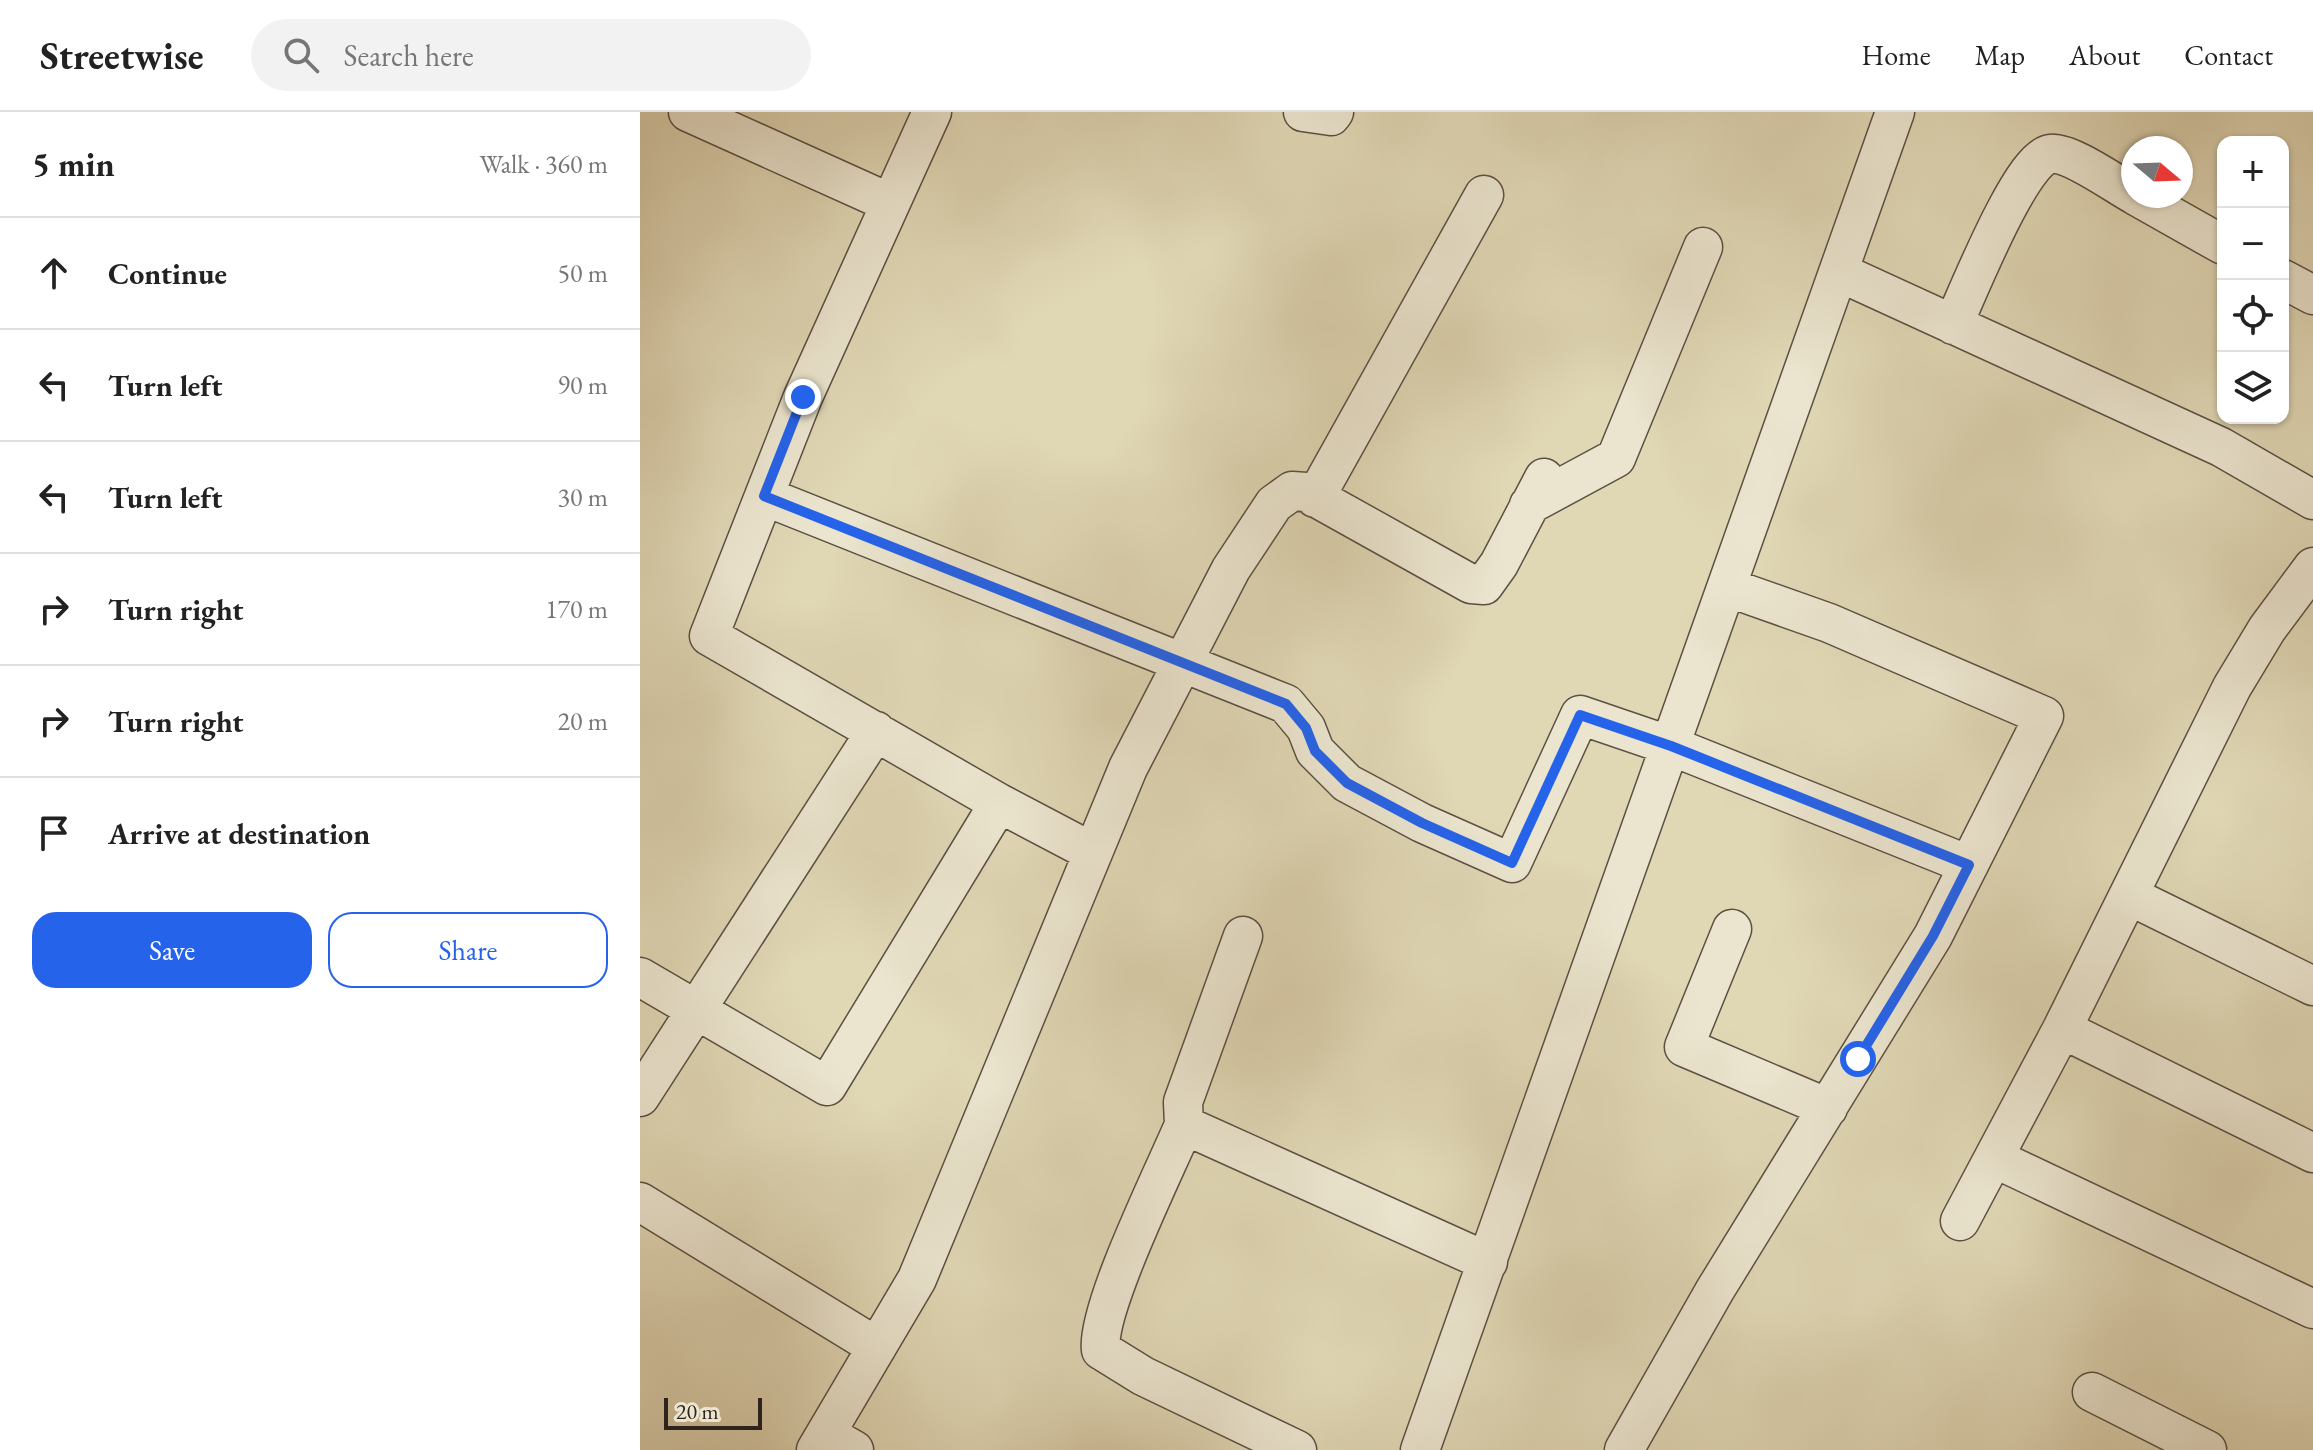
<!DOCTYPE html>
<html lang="en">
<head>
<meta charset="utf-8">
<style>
  body { margin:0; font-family:"EB Garamond",serif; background:#f2f2f2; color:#222 }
  .controls { position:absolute; right:24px; top:24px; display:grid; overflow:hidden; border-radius:16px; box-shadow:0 2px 6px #0004 }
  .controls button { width:72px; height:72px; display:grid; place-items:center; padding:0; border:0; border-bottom:2px solid #e0e0e0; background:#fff; color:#222; font:40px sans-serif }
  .compass { position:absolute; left:1481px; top:24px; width:72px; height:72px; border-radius:50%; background:#fff; box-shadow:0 2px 6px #0004; rotate:109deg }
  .scale { position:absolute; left:24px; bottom:20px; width:98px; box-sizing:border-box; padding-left:8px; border:4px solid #30231d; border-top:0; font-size:22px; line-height:28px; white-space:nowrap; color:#30231d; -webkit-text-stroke:6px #ebe5cf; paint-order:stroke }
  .stop { position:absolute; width:24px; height:24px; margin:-18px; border:6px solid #2563eb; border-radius:50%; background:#fff }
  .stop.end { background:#2563eb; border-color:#fff; box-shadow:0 2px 8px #0008 }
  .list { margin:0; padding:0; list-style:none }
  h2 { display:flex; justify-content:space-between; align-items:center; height:104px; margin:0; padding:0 32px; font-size:34px }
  h2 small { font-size:26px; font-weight:400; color:#767676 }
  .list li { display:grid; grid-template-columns:52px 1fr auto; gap:24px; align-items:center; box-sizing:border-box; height:112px; padding:0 32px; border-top:2px solid #e0e0e0 }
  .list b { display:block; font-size:30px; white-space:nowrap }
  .list em { font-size:26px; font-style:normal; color:#767676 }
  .actions { display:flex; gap:16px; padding:24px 32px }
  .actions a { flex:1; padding:18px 0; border:2px solid #2563eb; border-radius:24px; text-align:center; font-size:28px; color:#2563eb }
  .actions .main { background:#2563eb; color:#fff }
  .icon { flex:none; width:44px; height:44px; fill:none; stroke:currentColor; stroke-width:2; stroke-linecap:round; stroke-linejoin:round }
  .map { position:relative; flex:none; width:1673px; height:1338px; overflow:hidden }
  header { display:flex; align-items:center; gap:48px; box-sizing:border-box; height:112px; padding:0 40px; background:#fff; border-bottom:2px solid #e0e0e0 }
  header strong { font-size:38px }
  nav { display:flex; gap:44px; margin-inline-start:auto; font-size:28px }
  .search { width:560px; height:72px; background:#f2f2f2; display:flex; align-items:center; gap:20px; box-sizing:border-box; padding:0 28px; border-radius:44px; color:#767676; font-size:30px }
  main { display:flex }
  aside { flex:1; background:#fff }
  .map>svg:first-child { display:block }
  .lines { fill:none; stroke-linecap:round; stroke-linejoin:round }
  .minor-casing { stroke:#5c5043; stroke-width:41 }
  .minor { stroke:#ebe5cf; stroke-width:38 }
  .route { stroke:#2563eb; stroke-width:10 }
</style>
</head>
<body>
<header>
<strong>Streetwise</strong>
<div class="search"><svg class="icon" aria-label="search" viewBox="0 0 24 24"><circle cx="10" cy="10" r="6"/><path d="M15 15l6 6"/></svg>Search here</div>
<nav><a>Home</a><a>Map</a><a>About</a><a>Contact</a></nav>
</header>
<main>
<aside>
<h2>5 min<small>Walk · 360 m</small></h2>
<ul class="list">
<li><svg class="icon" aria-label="ahead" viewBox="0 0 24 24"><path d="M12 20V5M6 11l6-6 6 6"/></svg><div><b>Continue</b></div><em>50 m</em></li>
<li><svg class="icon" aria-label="left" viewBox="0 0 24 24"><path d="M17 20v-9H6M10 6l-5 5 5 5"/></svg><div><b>Turn left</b></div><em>90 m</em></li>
<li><svg class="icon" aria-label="left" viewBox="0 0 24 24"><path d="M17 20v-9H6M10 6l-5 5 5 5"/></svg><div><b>Turn left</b></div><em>30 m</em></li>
<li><svg class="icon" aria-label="right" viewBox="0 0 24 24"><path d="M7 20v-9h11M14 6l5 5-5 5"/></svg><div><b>Turn right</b></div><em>170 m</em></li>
<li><svg class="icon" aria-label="right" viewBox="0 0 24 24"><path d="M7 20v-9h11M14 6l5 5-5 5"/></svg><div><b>Turn right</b></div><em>20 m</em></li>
<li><svg class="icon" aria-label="arrive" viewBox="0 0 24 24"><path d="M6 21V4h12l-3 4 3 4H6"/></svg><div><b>Arrive at destination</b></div></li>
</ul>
<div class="actions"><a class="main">Save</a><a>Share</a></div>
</aside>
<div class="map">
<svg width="1673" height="1338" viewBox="0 0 1673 1338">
  <rect width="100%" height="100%" fill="#e0d7b5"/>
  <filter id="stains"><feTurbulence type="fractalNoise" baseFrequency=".0025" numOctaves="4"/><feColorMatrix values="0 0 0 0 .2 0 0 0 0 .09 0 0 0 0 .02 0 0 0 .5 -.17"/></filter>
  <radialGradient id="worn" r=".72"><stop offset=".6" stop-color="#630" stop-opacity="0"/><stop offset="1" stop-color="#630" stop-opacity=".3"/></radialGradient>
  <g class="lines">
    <defs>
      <path id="minor" d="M48,0L250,91
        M292,0L163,285L69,524L359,691L452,740
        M663,0L691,4L694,0
        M1496,84L1583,133
        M1199,160L1581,335L1673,388
        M1643,167L1673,183
        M1313,213C1327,183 1381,46 1410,42C1429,39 1475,72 1493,82
        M124,384L646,592L666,616L675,639L707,671L782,711L872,751L940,603L1031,634L1329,753
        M675,386L844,83
        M889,393L976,346L1063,135
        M1490,784L1673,874
        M1092,817L1044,935L1188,996
        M603,824L543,990L544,1013C525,1058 455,1199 461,1238L503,1264L657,1338
        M0,865L187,974L359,691
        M1422,917L1673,1041
        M0,985L236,619
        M544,1013L848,1150
        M1354,1046L1673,1197
        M0,1090L237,1235
        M1320,1109L1422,917L1592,575L1627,517L1673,455
        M1452,1280L1567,1338
        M186,1322L214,1338
        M176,1338L277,1167L488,656L591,457L634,392L652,379L666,380L831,472L844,473L859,452L904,366
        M780,1338L1255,0
        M984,1338L1075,1178L1293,824L1404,604L1189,511L1087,475"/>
    </defs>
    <use href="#minor" class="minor-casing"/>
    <use href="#minor" class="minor"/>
  </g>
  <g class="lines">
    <path class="route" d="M163,285L124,384L646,592L666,616L675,639L707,671L782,711L872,751L940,603L1031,634L1329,753L1293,824L1218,947"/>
  </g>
  <rect width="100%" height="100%" filter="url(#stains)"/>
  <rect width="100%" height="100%" fill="url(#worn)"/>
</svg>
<div class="controls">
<button>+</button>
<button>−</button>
<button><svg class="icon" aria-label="locate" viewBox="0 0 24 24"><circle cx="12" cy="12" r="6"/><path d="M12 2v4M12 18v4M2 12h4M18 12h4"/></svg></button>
<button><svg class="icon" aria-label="layers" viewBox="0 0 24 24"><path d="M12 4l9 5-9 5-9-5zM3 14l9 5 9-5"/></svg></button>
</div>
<svg class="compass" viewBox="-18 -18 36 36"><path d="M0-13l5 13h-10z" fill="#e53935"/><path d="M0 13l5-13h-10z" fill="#767676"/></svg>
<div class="scale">20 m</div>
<div class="stop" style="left:1218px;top:947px"></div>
<div class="stop end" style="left:163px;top:285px"></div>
</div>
</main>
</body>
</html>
